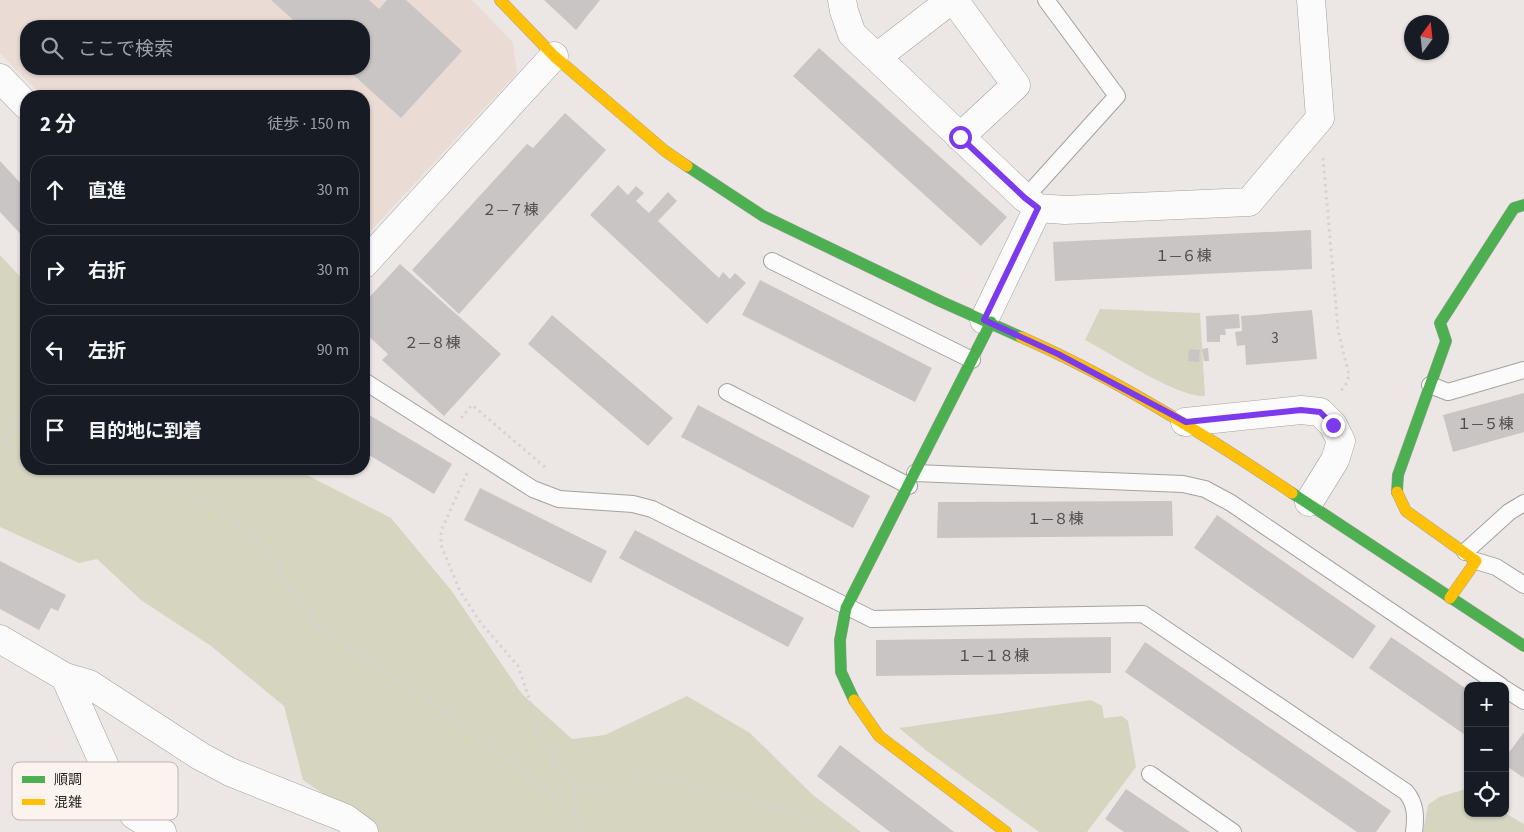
<!DOCTYPE html>
<html lang="ja">
<head>
<meta charset="utf-8">
<style>
  body { margin:0; font-family:"Source Sans 3","Noto Sans JP",sans-serif; background:#242831; color:#f1f3f6 }
  .controls { position:absolute; right:15px; bottom:15px; display:grid; overflow:hidden; border-radius:10px; box-shadow:0 1px 4px #0004 }
  .controls button { width:45px; height:45px; display:grid; place-items:center; padding:0; border:0; border-bottom:1px solid #363941; background:#171b24; color:#f1f3f6; font:25px sans-serif }
  .compass { position:absolute; left:1404px; top:15px; width:45px; height:45px; border-radius:50%; background:#171b24; box-shadow:0 1px 4px #0004; rotate:15deg }
  .stop { position:absolute; width:15px; height:15px; margin:-11px; border:4px solid #7c3aed; border-radius:50%; background:#fff }
  .stop.end { background:#7c3aed; border-color:#fff; box-shadow:0 1px 5px #0008 }
  .list { margin:0; padding:0; list-style:none }
  h2 { display:flex; justify-content:space-between; align-items:center; height:65px; margin:0; padding:0 20px; font-size:21px }
  h2 small { font-size:16px; font-weight:400; color:#9ea1a6 }
  .list li { display:grid; grid-template-columns:32px 1fr auto; gap:15px; align-items:center; box-sizing:border-box; height:70px; margin:0 10px 10px; padding:0 10px; border:1px solid #363941; border-radius:20px }
  .list b { display:block; font-size:19px; white-space:nowrap }
  .list em { font-size:16px; font-style:normal; color:#9ea1a6 }
  .icon { flex:none; width:28px; height:28px; fill:none; stroke:currentColor; stroke-width:2; stroke-linecap:round; stroke-linejoin:round }
  .map { position:relative; flex:none; width:1524px; height:832px; overflow:hidden }
  .search { position:absolute; background:#171b24; box-shadow:0 1px 4px #0004; left:20px; top:20px; width:350px; height:55px; display:flex; align-items:center; gap:12px; box-sizing:border-box; padding:0 18px; border-radius:20px; color:#9ea1a6; font-size:19px }
  .panel { position:absolute; background:#171b24; box-shadow:0 1px 4px #0004; left:20px; top:90px; width:350px; height:385px; border-radius:20px }
  .map>svg:first-child { display:block }
  .education { fill:#eadbd4; fill-rule:evenodd }
  .green { fill:#d5d5c0 }
  .building { fill:#c9c5c4 }
  .lines { fill:none; stroke-linecap:round; stroke-linejoin:round }
  .lane-casing { stroke:#a5a19f; stroke-width:18 }
  .street-casing { stroke:#a5a19f; stroke-width:29 }
  .fast-casing { stroke:#a5a19f; stroke-width:12 }
  .slow-casing { stroke:#a5a19f; stroke-width:12 }
  .path { stroke:#d6d4d3; stroke-width:3; stroke-dasharray:2.5 4; stroke-linecap:butt }
  .lane { stroke:#fcfbfb; stroke-width:16 }
  .street { stroke:#fcfbfb; stroke-width:28 }
  .fast { stroke:#4caf50; stroke-width:11 }
  .slow { stroke:#ffc107; stroke-width:11 }
  .route { stroke:#7c3aed; stroke-width:6 }
  .labels { text-anchor:middle; stroke-width:4; stroke-linejoin:round; paint-order:stroke }
  .number-label { font-size:15px; fill:#4f4c4a }
  .key { fill:#fcf3ee; stroke:#bcb5b0; stroke-width:1 }
  .key-label { font-size:14px; fill:#262321 }
</style>
</head>
<body>
<div class="map">
<svg width="1524" height="832" viewBox="0 0 1524 832">
  <rect width="100%" height="100%" fill="#ece7e4"/>
  <path class="education" d="M0,0H472L513,42L517,73L364,238V96H43L0,53ZM26,26H364V69H26Z"/>
  <path class="green" d="M0,255L26,283V469H295L391,518L451,590L522,694L572,739L605,735L687,696L750,733L813,795L861,832H379L303,780L284,706L211,646L141,600L97,559L79,563L0,527Z
    M1100,309L1200,313L1205,396C1178,398 1112,354 1085,340Z
    M1091,700L1102,706L1104,718L1122,716L1128,721L1136,767L1087,832H1039L927,751L899,728Z
    M1466,789L1468,813H1505L1524,824V832H1423L1428,805L1439,797Z"/>
  <path class="building" d="M271,0H369L379,9L387,0H406L462,51L401,118L347,69H364V26H300Z
    M544,0H600L576,30Z
    M819,48L1007,217L981,246L793,76Z
    M565,113L606,150L459,314L412,270L527,144L533,148Z
    M0,161L26,189V240L0,212Z
    M618,185L628,195L636,186L644,193L636,201L649,213L668,192L677,201L658,221L719,278L723,272L730,279L735,273L746,283L707,324L590,215Z
    M1311,230L1312,269L1055,281L1053,242Z
    M400,264L501,354L444,416L382,360L388,354L364,332V323L370,316L364,311V303Z
    M760,280L932,368L915,402L742,315Z
    M1312,310L1317,359L1246,365L1245,345L1237,346L1235,332L1242,331L1241,316Z
    M1239,314L1240,328L1225,329L1226,335H1220V342H1207L1206,316Z
    M552,315L673,418L648,446L528,344Z
    M1208,348L1209,361H1204L1202,349Z
    M1189,349L1200,350L1199,362L1188,361Z
    M1524,393V432L1453,452L1443,415Z
    M698,405L870,496L853,528L681,437Z
    M364,412L452,464L434,494L364,452Z
    M480,488L607,551L591,583L464,520Z
    M1172,501L1173,536L937,538L938,502Z
    M1217,515L1376,626L1353,659L1194,548Z
    M635,530L804,618L788,647L619,558Z
    M0,561L66,595L58,611L51,608L39,630L0,609Z
    M1111,637V673L876,676V640Z
    M1391,637L1468,690V737L1369,668Z
    M1145,642L1391,811L1376,832H1357L1125,672Z
    M1524,732V778L1505,765V758Z
    M840,745L954,832H890L817,776Z
    M1126,789L1190,832H1124L1105,819Z"/>
  <g class="lines">
    <defs>
      <path id="lane" d="M1025,198L1117,96L1046,0
        M772,261L972,360
        M364,381L533,489L559,499L633,504L652,509L872,619L1143,614L1406,792C1416,804 1416,817 1414,832
        M1430,385L1448,392L1524,370
        M727,392L909,486
        M915,473L1183,484L1205,489L1231,503L1501,686
        M1465,552L1509,512L1524,503
        M1476,561L1496,567L1524,585
        M1505,689L1524,701
        M1150,774L1233,832"/>
      <path id="street" d="M842,0L844,11L852,34L1025,198L1038,208L984,320
        M954,0L1016,85L960,137
        M877,57L951,0
        M0,78L26,105
        M1038,208L1065,210L1249,202L1320,118L1311,0
        M364,264L554,56
        M1185,422L1301,410L1320,412L1333,425L1341,441L1335,460L1309,502
        M0,639L65,677L89,684L200,756L230,772L345,818L364,832
        M65,677L107,771L134,815L162,832"/>
      <path id="fast" d="M687,166L763,216L942,302L1021,337
        M1397,492L1398,475L1446,341L1440,323L1514,208L1524,205
        M1292,493L1524,646
        M854,700L841,672L840,640L846,608L991,322"/>
      <path id="slow" d="M500,0L554,56L665,151L687,166
        M1021,337C1117,379 1205,435 1292,493
        M1397,492L1406,511L1476,561L1450,598
        M854,700L879,736L1006,832"/>
    </defs>
    <use href="#lane" class="lane-casing"/>
    <use href="#street" class="street-casing"/>
    <use href="#fast" class="fast-casing"/>
    <use href="#slow" class="slow-casing"/>
    <path class="path" d="M1323,158L1338,330L1349,375L1347,383L1340,392
      M461,418L472,405L546,468
      M0,442L7,438L26,412
      M149,469C179,494 220,504 248,532C279,562 292,606 327,633C344,646 364,656 381,668C448,714 518,762 577,818
      M467,473L441,531V545L460,591L480,622L518,666L544,742L552,757L574,783L578,832
      M574,783L608,791L628,792L640,778H659C715,793 786,804 836,832"/>
    <use href="#lane" class="lane"/>
    <use href="#street" class="street"/>
    <use href="#fast" class="fast"/>
    <use href="#slow" class="slow"/>
  </g>
  <g class="lines">
    <path class="route" d="M960,137L1025,198L1038,208L984,320L1058,354L1186,422L1301,410L1320,412L1333,425"/>
  </g>
  <g class="labels">
    <g class="number-label">
      <text x="510" y="215">２―７棟</text>
      <text x="1183" y="261">１―６棟</text>
      <text x="1275" y="343">3</text>
      <text x="432" y="348">２―８棟</text>
      <text x="1485" y="429">１―５棟</text>
      <text x="1055" y="524">１―８棟</text>
      <text x="993" y="661">１―１８棟</text>
    </g>
  </g>
  <rect x="12" y="762" width="166" height="58" rx="8" class="key"/>
  <rect x="22" y="776" width="23" height="7" fill="#4caf50"/>
  <rect x="22" y="799" width="23" height="6" fill="#ffc107"/>
  <g class="key-label">
    <text x="54" y="784">順調</text>
    <text x="54" y="807">混雑</text>
  </g>
</svg>
<div class="controls">
<button>+</button>
<button>−</button>
<button><svg class="icon" aria-label="locate" viewBox="0 0 24 24"><circle cx="12" cy="12" r="6"/><path d="M12 2v4M12 18v4M2 12h4M18 12h4"/></svg></button>
</div>
<svg class="compass" viewBox="-18 -18 36 36"><path d="M0-13l5 13h-10z" fill="#e53935"/><path d="M0 13l5-13h-10z" fill="#9ea1a6"/></svg>
<div class="stop" style="left:960px;top:137px"></div>
<div class="stop end" style="left:1333px;top:425px"></div>
<div class="search"><svg class="icon" aria-label="search" viewBox="0 0 24 24"><circle cx="10" cy="10" r="6"/><path d="M15 15l6 6"/></svg>ここで検索</div>
<section class="panel">
<h2>2 分<small>徒歩 · 150 m</small></h2>
<ul class="list">
<li><svg class="icon" aria-label="ahead" viewBox="0 0 24 24"><path d="M12 20V5M6 11l6-6 6 6"/></svg><div><b>直進</b></div><em>30 m</em></li>
<li><svg class="icon" aria-label="right" viewBox="0 0 24 24"><path d="M7 20v-9h11M14 6l5 5-5 5"/></svg><div><b>右折</b></div><em>30 m</em></li>
<li><svg class="icon" aria-label="left" viewBox="0 0 24 24"><path d="M17 20v-9H6M10 6l-5 5 5 5"/></svg><div><b>左折</b></div><em>90 m</em></li>
<li><svg class="icon" aria-label="arrive" viewBox="0 0 24 24"><path d="M6 21V4h12l-3 4 3 4H6"/></svg><div><b>目的地に到着</b></div></li>
</ul>
</section>
</div>
</body>
</html>
